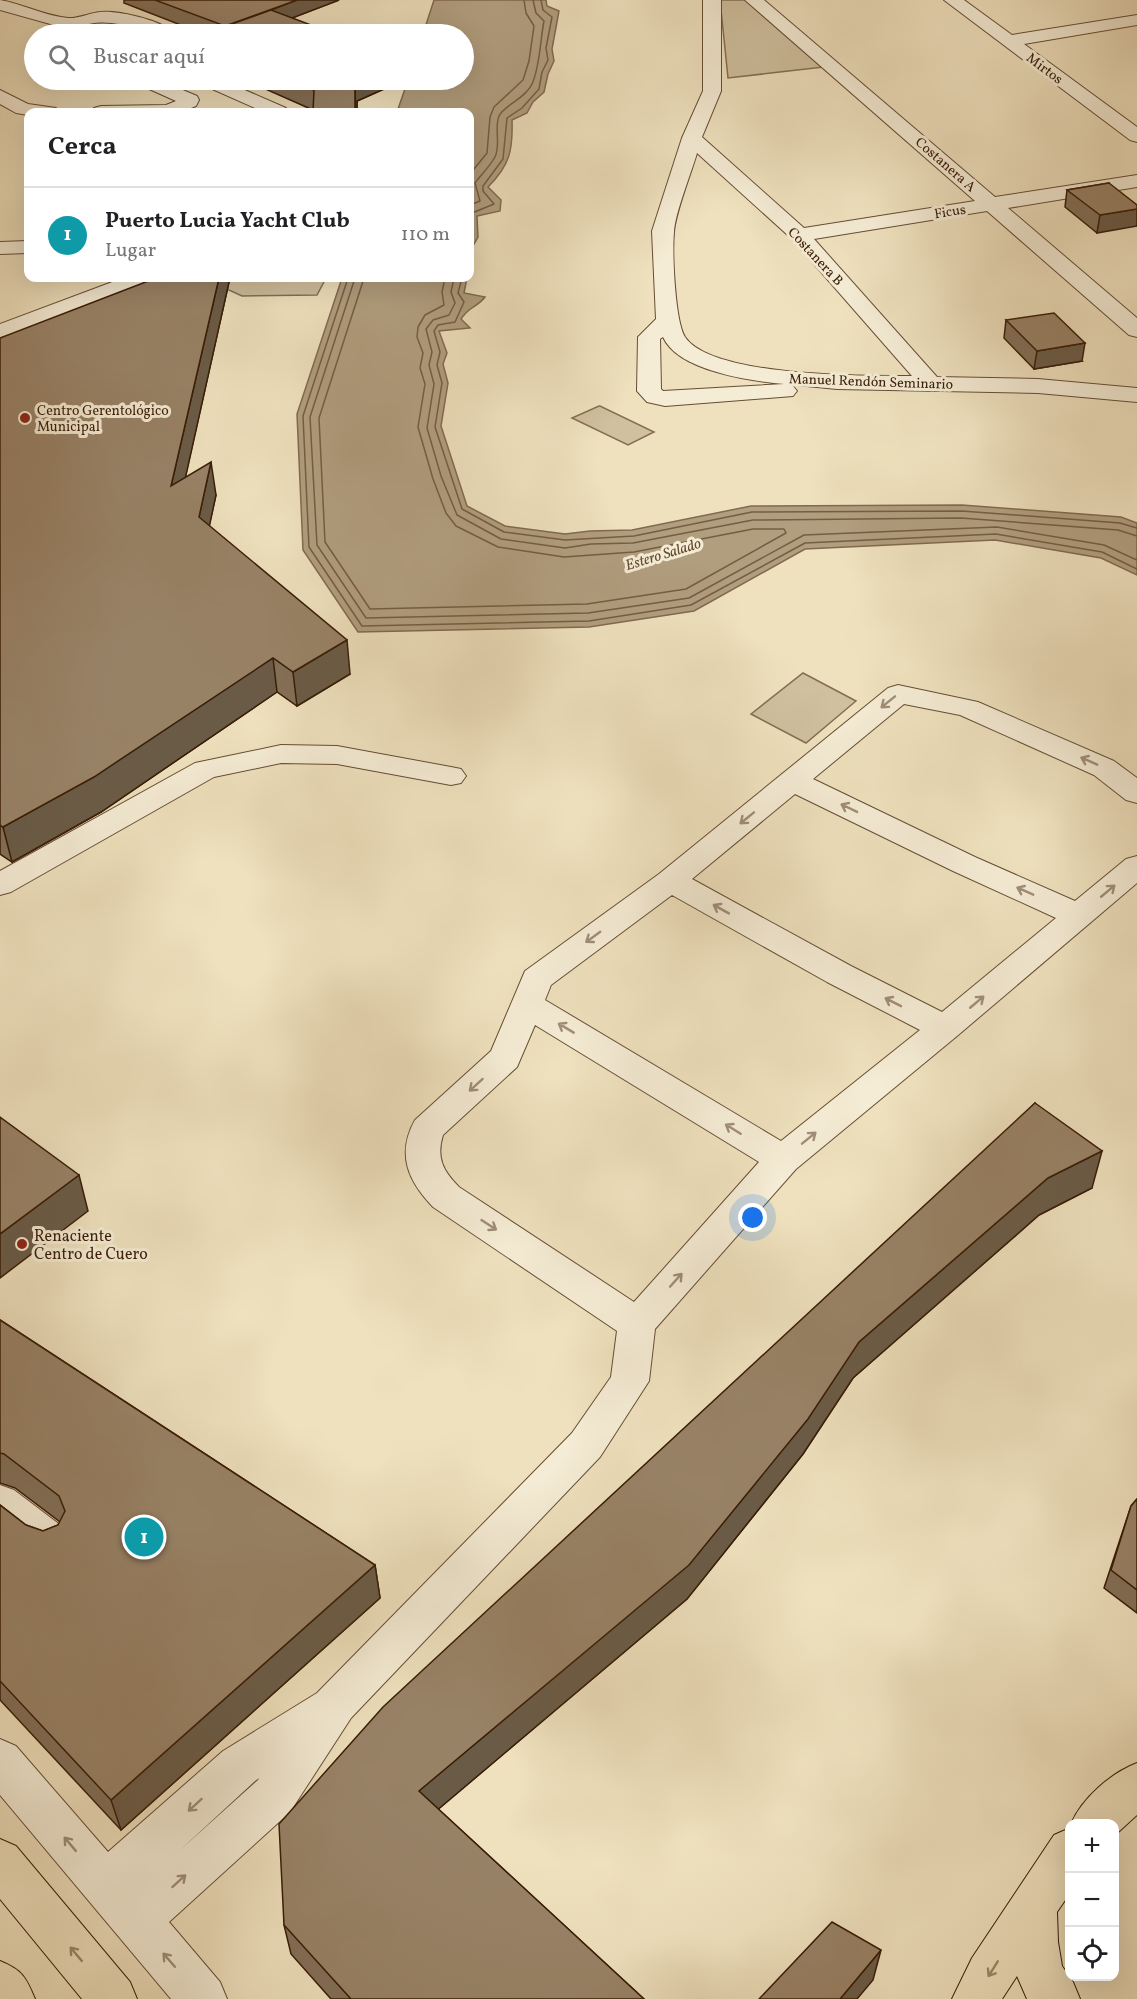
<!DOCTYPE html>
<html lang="es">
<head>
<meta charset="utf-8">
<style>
  body { margin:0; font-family:Vollkorn,serif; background:#f6f6f6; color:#202124 }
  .controls { position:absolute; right:18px; bottom:18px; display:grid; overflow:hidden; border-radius:12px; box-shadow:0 6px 24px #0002 }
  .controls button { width:54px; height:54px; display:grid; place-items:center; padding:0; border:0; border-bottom:2px solid #e0e0e0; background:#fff; color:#202124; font:30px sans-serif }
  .you { position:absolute; left:753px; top:1218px; width:21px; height:21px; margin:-15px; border:4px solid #fff; border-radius:50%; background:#1a73e8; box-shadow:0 0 0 9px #1a73e833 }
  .badge { display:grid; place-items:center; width:39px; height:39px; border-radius:50%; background:#1a73e8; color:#fff; font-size:20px; font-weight:700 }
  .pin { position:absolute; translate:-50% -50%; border:3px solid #fff; box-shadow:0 2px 6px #0006 }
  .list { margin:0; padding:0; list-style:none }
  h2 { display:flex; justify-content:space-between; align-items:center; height:78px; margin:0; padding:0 24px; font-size:26px }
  h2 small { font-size:20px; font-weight:400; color:#757577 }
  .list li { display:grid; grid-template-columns:39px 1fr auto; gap:18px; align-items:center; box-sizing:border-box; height:96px; padding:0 24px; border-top:2px solid #e0e0e0 }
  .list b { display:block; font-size:22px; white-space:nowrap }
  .list p { margin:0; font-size:20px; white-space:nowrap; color:#757577 }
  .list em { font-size:20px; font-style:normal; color:#757577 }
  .icon { flex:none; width:33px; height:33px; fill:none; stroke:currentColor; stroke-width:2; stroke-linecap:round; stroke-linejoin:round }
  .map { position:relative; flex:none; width:1137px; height:1999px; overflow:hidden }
  .search { position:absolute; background:#fff; box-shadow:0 6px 24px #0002; left:24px; top:24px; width:450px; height:66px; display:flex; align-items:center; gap:15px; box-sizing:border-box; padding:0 21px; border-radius:33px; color:#757577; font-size:22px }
  .panel { position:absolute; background:#fff; box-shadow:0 6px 24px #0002; left:24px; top:108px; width:450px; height:174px; border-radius:12px }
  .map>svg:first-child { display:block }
  .green { fill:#d0c09f; stroke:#846e52; stroke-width:1.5 }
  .water { fill:#b19e7f; stroke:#816a4f; stroke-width:1.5 }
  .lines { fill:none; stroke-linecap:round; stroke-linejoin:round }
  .shore { stroke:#755d42; stroke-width:1.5 }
  .minor-casing { stroke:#664d34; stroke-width:2 }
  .major-casing { stroke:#391c06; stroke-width:2 }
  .minor { fill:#f5ecd5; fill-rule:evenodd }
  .major { fill:#efe1be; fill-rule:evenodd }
  .wall { fill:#837058; stroke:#391c06; stroke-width:1.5 }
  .shaded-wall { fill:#6a5b47; stroke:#391c06; stroke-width:1.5 }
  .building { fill:#988266; stroke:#391c06; stroke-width:1.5 }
  .oneway { stroke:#a08e78 }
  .oneway2 { stroke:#9d886b }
  .poi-dot { fill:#8f2418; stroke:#f5ecd5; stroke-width:2 }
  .labels { text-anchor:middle; stroke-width:6; stroke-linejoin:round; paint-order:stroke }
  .far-street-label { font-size:14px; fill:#391c06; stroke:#f5ecd5 }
  .far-poi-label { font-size:14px; fill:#391c06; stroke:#f5ecd5; text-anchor:start }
  .far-water-label { font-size:15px; font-style:italic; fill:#634a30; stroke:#f5ecd5 }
  .poi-label { font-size:16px; fill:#391c06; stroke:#f5ecd5; text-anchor:start }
</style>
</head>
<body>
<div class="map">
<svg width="1137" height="1999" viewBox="0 0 1137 1999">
  <rect width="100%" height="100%" fill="#efe1be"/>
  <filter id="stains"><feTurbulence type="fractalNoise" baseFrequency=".00333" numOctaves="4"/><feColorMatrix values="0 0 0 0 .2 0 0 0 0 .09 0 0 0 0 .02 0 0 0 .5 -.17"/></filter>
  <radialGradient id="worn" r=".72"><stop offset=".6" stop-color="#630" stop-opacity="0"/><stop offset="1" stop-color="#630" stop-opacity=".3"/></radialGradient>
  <path class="green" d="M720,0H747L824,67L728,78Z
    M233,278H326L317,295L242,296L220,286Z
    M599,406H600L654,432L628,445L572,418Z
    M803,673L856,701L806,743L751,714Z"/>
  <path class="water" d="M434,0H546L547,6L559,11L552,49L554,61L548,74L544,92L533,102L527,113L512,120C513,150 510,165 488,187L501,200L500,211L477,216L478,237L470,251V112H397L408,80H464V34H423Z
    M342,278H467L464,293L485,297C477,308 470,305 461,319L470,328L439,331L447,353L443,364L448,383L441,426L467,506L505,526L565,534L590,531L632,530L751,506L962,505L1121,517L1137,523V575L1101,558L995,540L805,549L694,611L589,627L358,632L303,550L297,414Z"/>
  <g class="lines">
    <path class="shore" d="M470,174L487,153L490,117L494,107L523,80L529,61L534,26L526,13L524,0
      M470,205L480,201L475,183C481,175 490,166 495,157C501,145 494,128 499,116C503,106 526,98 532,84C540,67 540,41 544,21L536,13L533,0
      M470,240L472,213L494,204L483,191V186L503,159L507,118L522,108L539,89L542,72L548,60L546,48L552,17L543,10L541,0
      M348,278L303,416L309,547L362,626L589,621L691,605L805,543L996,534L1102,552L1137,569
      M355,278L310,417L317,545L366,618L588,613L689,598L804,535L997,527L1104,545L1137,560
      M364,278L319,418L325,542L370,609L587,604L686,589L786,533L784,529H753L634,552L564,557L498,547L456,526L446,513L433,479L418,427L425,384L420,368L423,353L417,337L418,327L425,315L444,305L442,292L445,278
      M454,278L451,292L455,303L449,315L433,320L426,329L432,352L429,365L434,384L427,428L441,476L457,515L501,539L565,548L591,544L633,543L753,520L961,518L1118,530L1137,536
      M462,278L458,293L464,302L455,322L438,325L434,331L440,352L437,365L442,383L435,427L462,509L504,532L565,540L634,536L752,512L962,511L1120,523L1137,528"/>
    <defs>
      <path id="minor" d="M0,0C23,4 45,16 68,18C77,19 90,13 100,12C116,10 164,20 174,34C143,37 122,17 89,24L110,30L113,34H86L0,10Z
        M703,0H721V91L702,137L804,228L975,201L745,0H764L995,197L1137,175V187L1008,208L1137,318V337L1129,335L987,211L814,239L937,377L1038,379L1137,388V402L1038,393L837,389L786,384L793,386L797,391L793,396L665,406L647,402L637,391L638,337L656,319L652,231L682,138L703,91ZM697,153L792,239L912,376C865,376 712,377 685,337C675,321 672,253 674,232C675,213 691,174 697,153ZM663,337C678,371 751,381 784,384L663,391L661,389L660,339Z
        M944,0H964L1012,35L1137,15V25L1024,44L1137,127V142L1130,140Z
        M136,80H159L197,96L199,100L196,106L181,112H92L94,108L101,106L166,105L176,101L138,84Z
        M199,80H222L286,108L289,112H264L201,84Z
        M0,90L28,104L56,108L59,112H28V115L16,113L0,104Z
        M28,241V253L0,254V242Z
        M123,278H153L150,283L0,339V324Z
        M898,685L978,702L1114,761L1137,778V803L1126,800L1094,775L960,715L904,704L813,779L975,857L1075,901L1126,859L1137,856V883L957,1036L796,1169L655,1329L649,1381L600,1457L351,1718L290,1812L169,1922L220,1982L227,1999H171L0,1795V1739L16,1746L108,1852L223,1751L317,1693L572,1433L611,1377L617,1331L433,1207C408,1181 396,1154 415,1120L491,1051L525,971L659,874L888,688ZM795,794L953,871L1056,918L942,1012L851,966L692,879ZM672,895L827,982L920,1030L781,1141L545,1000L551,985ZM535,1025L759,1162L634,1302L459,1187C443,1171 436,1158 443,1135L517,1067ZM259,1778L258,1780L179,1851L255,1781Z
        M281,745L337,746L451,767L461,769L466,776L461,783L451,785L337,764L281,763L214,777L11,892L0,895V871L195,763Z
        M0,1485L14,1490L68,1531L74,1544L68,1557L53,1562L38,1557L0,1527Z"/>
      <path id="major" d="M1137,1763V1815L1114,1836V1824H1071C1082,1798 1111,1773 1137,1763Z
        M1070,1828V1893L1057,1912L1058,1942L1062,1966L1073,1982L1080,1999H1027L1017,1976L1002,1999H952L972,1958L1054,1835Z
        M0,1839L16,1846L130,1982L137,1999H82L0,1899Z
        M0,1961C22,1970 26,1977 35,1999H0Z"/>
    </defs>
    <use href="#minor" class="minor-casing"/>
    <use href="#major" class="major-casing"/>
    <use href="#minor" class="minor"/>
    <use href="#major" class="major"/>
  </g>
  <path class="wall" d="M124,0H339L292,18L320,34H204L124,3Z
    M253,80H384V89L357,101V112H313V110L254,84Z
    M1109,183L1097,233L1065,207L1067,190Z
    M229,282L185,478L216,495L209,526L350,674L297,706L277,692L101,812L12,862L0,854V338Z
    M1006,320L1082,361L1034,369L1004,338Z
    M1035,1103L1092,1188L1039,1215L853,1378L803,1454L687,1599L438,1809L644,1999H331L291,1954L284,1925Z
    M0,1320L375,1565L380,1598L121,1830L0,1700V1505L26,1525L43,1531L58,1525L60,1522L15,1488L0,1483Z
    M1137,1499V1613L1104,1588L1131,1506Z"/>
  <path class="shaded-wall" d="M297,0H339L250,34L227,27Z
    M319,28L320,34H304Z
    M355,80H384V89L357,101V112H355Z
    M1137,209V226L1097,233L1100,215Z
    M219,278H228L229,282L176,520L171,486Z
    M1085,343L1082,361L1034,369L1037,351Z
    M211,462L216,495L204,551L199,517Z
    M347,640L350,674L297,706L293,672Z
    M273,658L277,692L101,812L12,862L3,827Z
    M1102,1151L1092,1188L1039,1215L853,1378L803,1454L687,1599L422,1823L419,1791L859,1342L1048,1178Z
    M79,1175L88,1211L0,1278V1234Z
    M375,1565L380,1598L121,1830L111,1800Z
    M881,1950L873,1980L857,1999H840Z"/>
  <path class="building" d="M155,0H297L225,26Z
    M271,10L319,28L304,34H204Z
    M290,80H357H355V112H313L314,90Z
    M1109,183L1137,205V209L1100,215L1067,190Z
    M156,278H219L171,486L211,462L199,517L347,640L293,672L273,658L94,777L3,827L0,825V338Z
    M1054,313L1085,343L1037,351L1006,320Z
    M1035,1103L1102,1151L1048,1178L859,1342L808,1419L689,1565L419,1791L644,1999H351L284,1925L279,1824L383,1707Z
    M0,1117L79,1175L0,1234Z
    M0,1320L375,1565L111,1800L0,1681V1505L26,1525L43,1531L58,1525L65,1511L59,1496L4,1454L0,1453Z
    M1137,1499V1590L1111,1570L1131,1506Z
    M832,1922L881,1950L840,1999H759Z"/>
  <defs><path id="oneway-shaft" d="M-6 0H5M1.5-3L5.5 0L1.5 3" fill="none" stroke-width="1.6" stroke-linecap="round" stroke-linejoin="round" transform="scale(1.5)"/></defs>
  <g class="oneway">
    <use href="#oneway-shaft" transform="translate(888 702) rotate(141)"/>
    <use href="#oneway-shaft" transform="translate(1089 761) rotate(-156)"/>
    <use href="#oneway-shaft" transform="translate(849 808) rotate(-154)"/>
    <use href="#oneway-shaft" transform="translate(747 818) rotate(141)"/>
    <use href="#oneway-shaft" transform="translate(1025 891) rotate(-156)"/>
    <use href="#oneway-shaft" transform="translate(1108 891) rotate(-40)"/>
    <use href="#oneway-shaft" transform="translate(721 909) rotate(-151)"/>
    <use href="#oneway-shaft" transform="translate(593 937) rotate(144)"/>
    <use href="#oneway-shaft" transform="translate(893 1002) rotate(-153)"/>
    <use href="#oneway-shaft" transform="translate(977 1002) rotate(-40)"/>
    <use href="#oneway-shaft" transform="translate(566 1028) rotate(-149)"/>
    <use href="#oneway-shaft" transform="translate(476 1085) rotate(138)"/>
    <use href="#oneway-shaft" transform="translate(733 1129) rotate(-148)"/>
    <use href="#oneway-shaft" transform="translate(809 1138) rotate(-39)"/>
    <use href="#oneway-shaft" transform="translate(489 1225) rotate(33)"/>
    <use href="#oneway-shaft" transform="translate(676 1280) rotate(-48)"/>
    <use href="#oneway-shaft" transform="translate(195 1805) rotate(138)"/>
    <use href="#oneway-shaft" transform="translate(70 1844) rotate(-130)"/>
    <use href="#oneway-shaft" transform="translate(179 1881) rotate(-42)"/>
    <use href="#oneway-shaft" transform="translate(169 1960) rotate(-131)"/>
  </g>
  <g class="oneway2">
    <use href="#oneway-shaft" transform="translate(76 1954) rotate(-130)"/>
    <use href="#oneway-shaft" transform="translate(993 1969) rotate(122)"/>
  </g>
  <g class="poi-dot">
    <circle cx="25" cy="418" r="6"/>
    <circle cx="22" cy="1244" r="6"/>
  </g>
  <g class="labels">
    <g class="far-street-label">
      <text transform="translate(1045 68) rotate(37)" y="5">Mirtos</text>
      <text transform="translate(946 164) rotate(41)" y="5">Costanera A</text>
      <text transform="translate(950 211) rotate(-9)" y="5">Ficus</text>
      <text transform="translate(816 256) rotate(47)" y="5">Costanera B</text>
      <text transform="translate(871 381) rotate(2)" y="5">Manuel Rendón Seminario</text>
    </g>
    <g class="far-poi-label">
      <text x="37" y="415">Centro Gerentológico<tspan x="37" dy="16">Municipal</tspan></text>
    </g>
    <g class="far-water-label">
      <text transform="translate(663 554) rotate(-17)" y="5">Estero Salado</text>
    </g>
    <g class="poi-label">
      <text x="34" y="1241">Renaciente<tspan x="34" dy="18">Centro de Cuero</tspan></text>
    </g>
  </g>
  <rect width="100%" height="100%" filter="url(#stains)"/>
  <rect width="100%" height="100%" fill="url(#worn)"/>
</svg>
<div class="controls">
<button>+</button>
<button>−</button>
<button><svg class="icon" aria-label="locate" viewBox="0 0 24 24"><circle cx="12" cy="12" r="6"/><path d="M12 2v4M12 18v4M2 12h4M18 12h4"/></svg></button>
</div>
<div class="you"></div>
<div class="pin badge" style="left:144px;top:1537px;background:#0f9aa8">1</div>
<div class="search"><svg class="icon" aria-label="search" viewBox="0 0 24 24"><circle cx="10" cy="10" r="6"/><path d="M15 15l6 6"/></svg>Buscar aquí</div>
<section class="panel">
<h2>Cerca<small></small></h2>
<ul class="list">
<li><span class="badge" style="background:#0f9aa8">1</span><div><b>Puerto Lucia Yacht Club</b><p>Lugar</p></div><em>110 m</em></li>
</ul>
</section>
</div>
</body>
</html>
